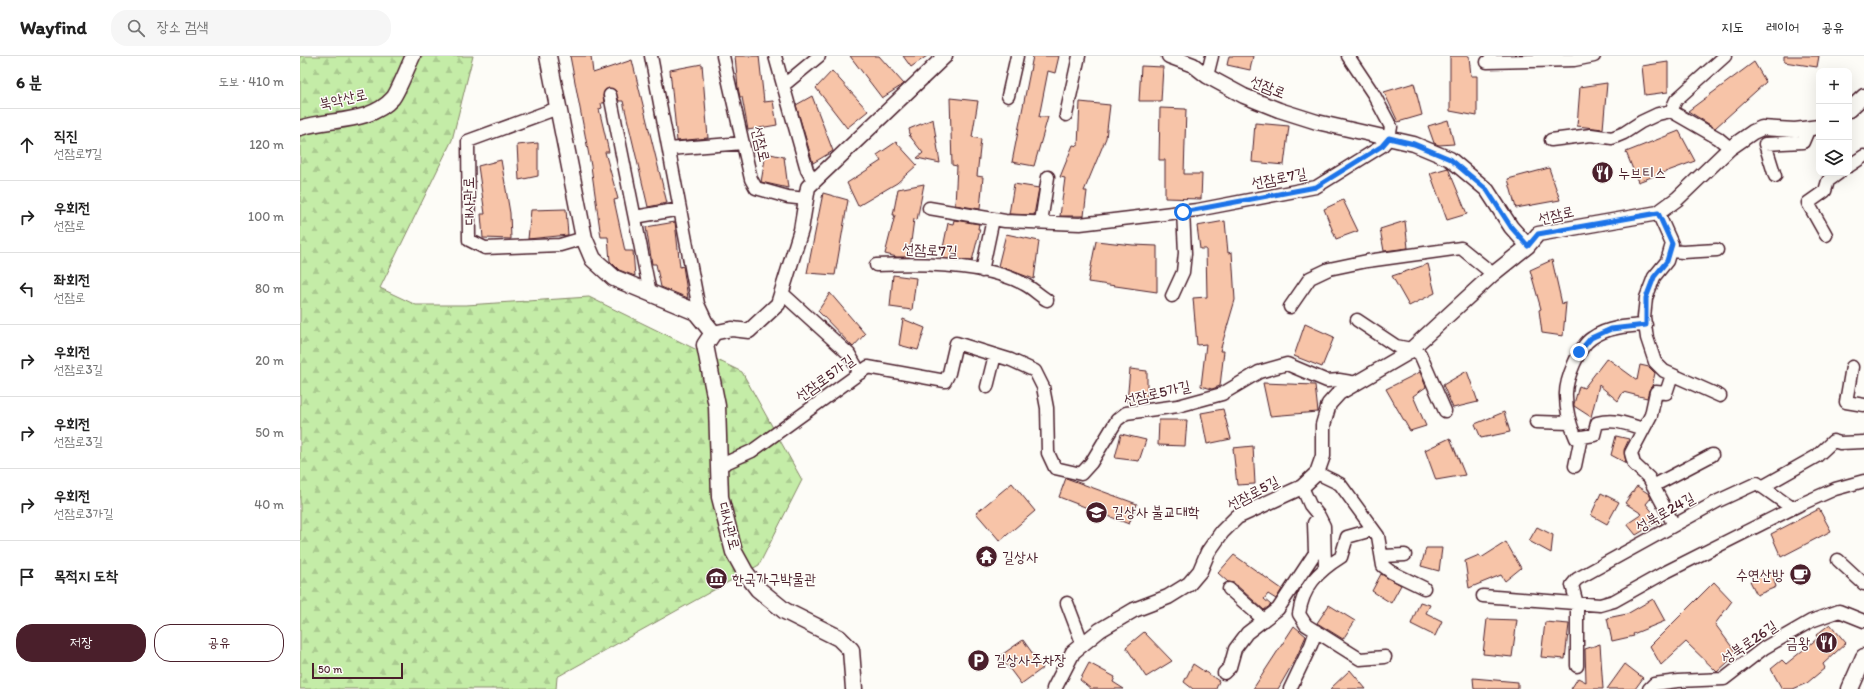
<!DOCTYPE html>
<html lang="ko">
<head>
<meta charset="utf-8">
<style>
  body { margin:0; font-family:Itim,"Poor Story",sans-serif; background:#f6f6f6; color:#222 }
  .controls { position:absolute; right:12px; top:12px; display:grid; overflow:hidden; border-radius:8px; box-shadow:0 4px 16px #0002 }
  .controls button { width:36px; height:36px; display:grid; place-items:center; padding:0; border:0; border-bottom:1px solid #e0e0e0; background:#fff; color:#222; font:20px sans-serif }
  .scale { position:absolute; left:12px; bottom:10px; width:91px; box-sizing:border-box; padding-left:4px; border:2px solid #4a1f2b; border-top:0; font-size:11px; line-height:14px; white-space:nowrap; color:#4a1f2b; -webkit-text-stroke:3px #fdfcf7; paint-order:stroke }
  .stop { position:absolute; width:12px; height:12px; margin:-9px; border:3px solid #1a73e8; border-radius:50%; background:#fff }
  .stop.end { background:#1a73e8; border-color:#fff; box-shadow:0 1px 4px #0008 }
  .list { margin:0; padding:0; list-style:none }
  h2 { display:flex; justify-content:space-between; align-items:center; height:52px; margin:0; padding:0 16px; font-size:17px }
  h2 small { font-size:13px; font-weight:400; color:#767676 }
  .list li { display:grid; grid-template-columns:26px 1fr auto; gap:12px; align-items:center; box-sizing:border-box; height:72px; padding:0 16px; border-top:1px solid #e0e0e0 }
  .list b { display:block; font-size:15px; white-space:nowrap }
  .list p { margin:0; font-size:13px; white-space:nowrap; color:#767676 }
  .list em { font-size:13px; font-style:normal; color:#767676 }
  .actions { display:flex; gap:8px; padding:12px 16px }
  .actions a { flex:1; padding:9px 0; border:1px solid #4a1f2b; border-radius:16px; text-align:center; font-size:14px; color:#4a1f2b }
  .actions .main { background:#4a1f2b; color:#fff }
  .icon { flex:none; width:22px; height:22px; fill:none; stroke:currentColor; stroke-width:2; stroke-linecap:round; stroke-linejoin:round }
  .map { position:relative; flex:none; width:1564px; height:633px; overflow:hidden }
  header { display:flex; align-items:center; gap:24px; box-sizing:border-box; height:56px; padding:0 20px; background:#fff; border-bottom:1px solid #e0e0e0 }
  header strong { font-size:19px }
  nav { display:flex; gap:22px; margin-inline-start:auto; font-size:14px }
  .search { width:280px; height:36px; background:#f6f6f6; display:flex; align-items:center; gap:10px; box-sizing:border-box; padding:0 14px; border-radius:16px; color:#767676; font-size:15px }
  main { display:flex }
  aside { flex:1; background:#fff }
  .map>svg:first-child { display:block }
  .forest { fill:url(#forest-firs); stroke:#878669 }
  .building { fill:#f7c4a8; stroke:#4a1f2b }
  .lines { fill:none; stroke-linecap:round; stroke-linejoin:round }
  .minor-casing { stroke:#4a1f2b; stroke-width:15 }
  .tertiary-casing { stroke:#4a1f2b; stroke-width:17 }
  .secondary-casing { stroke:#4a1f2b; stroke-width:19 }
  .minor { stroke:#fdfcf7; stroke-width:12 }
  .tertiary { stroke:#fdfcf7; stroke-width:14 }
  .secondary { stroke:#fdfcf7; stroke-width:16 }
  .route { stroke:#1a73e8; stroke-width:5 }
  .labels { text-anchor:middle; stroke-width:3; stroke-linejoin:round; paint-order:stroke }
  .street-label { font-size:15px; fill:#4a1f2b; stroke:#fdfcf7 }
  .poi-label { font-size:15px; fill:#4a1f2b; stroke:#fdfcf7; text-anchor:start }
</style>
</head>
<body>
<header>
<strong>Wayfind</strong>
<div class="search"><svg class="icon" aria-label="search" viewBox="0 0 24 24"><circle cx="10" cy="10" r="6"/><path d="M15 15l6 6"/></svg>장소 검색</div>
<nav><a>지도</a><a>레이어</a><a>공유</a></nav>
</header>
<main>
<aside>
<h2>6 분<small>도보 · 410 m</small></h2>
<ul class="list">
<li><svg class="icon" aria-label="ahead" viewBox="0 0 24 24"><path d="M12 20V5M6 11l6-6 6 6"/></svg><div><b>직진</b><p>선잠로7길</p></div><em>120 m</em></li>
<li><svg class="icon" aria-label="right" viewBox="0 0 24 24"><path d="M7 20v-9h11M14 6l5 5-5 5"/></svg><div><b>우회전</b><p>선잠로</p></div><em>100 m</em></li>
<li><svg class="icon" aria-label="left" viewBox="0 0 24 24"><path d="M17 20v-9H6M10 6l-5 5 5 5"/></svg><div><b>좌회전</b><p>선잠로</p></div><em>80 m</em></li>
<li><svg class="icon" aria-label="right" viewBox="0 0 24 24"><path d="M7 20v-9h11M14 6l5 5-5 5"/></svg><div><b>우회전</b><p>선잠로3길</p></div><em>20 m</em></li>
<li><svg class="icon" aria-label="right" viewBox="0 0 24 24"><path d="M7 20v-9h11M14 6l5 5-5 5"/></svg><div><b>우회전</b><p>선잠로3길</p></div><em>50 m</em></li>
<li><svg class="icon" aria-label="right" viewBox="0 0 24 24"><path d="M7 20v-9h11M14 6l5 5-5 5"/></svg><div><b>우회전</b><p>선잠로3가길</p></div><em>40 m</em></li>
<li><svg class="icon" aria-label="arrive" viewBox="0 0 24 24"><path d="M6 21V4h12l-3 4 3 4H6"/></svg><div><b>목적지 도착</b></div></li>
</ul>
<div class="actions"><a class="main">저장</a><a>공유</a></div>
</aside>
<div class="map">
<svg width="1564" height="633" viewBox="0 0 1564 633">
  <defs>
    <pattern id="forest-firs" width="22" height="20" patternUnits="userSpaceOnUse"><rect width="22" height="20" fill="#c4eca7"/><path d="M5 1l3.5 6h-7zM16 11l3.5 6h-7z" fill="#aaca90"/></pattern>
  </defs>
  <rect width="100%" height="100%" fill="#fdfcf7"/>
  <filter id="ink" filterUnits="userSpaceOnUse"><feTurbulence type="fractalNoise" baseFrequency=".025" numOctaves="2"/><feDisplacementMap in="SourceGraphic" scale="8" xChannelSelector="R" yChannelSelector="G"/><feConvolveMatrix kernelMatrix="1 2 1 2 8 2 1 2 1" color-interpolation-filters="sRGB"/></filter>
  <g filter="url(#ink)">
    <path class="forest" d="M0,0H173L152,84L80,232L116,249H166L289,241L442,316L502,424L459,509L257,621L256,633H0Z"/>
    <path class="building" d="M270,0H291L293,17L332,4L367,147L348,151L323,45H319L315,34L309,32L305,34L303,40L304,47H301L302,52L299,53L309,96H305L318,143L314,144L325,195H333L335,220L319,214L310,205L308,181H301L291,110Z
      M435,0H459L464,46L473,45L477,69L448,74L442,41H440L438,32Z
      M550,0H579L604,28L582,42Z
      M603,0H627L611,11Z
      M733,0H759L755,17L748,15L739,61H748L734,110L712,106Z
      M929,0H953L950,14L927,9Z
      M1150,0H1169L1171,20H1177V60L1150,55Z
      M1484,0H1519L1517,11L1484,6Z
      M1368,6V36L1345,39L1342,10Z
      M1454,6L1466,26L1415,72L1388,55Z
      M402,8L408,82L377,85L370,14Z
      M841,10L863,11L861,45H839Z
      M532,15L568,55L547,72L516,32Z
      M1114,27L1122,59L1098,66L1084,36Z
      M1307,27L1303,73L1277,70L1280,31Z
      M512,40L533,95L513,107L496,49Z
      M650,42L678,45L672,81L681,83L677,120L683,121L680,153L655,149L657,110L652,109Z
      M780,46L810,49L806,82L784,135H787L784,160H760L765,122L760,121L773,89L778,90Z
      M860,52L886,53L884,118H902L901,143L865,142V104H859Z
      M633,63L640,107L617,102L623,97L609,79L610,78L609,73Z
      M1148,64L1154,88L1139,89L1134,87L1128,70Z
      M955,67L989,70L984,109L952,106Z
      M1379,75L1395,105L1338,126L1326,96Z
      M596,86L617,109L597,127L558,150L547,127L581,105L577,99Z
      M238,87V120L219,124L217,89Z
      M466,97L484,101L488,132L461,126Z
      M201,104L210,157L211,183L183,182L181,158H185L178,110Z
      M1148,112L1167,158L1147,164L1130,117Z
      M1249,112L1260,144L1216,152L1208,123Z
      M624,128L617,164L614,163L609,201H597L585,198L595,159H593L598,133Z
      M714,128L739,132L734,159L709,158Z
      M523,137L548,144L535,219L507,217Z
      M1043,144L1058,175L1036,183L1024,153Z
      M266,153L268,179L228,183L231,154Z
      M654,164L679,168L678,173H680L672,205L641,202L648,167L653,168Z
      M925,165L928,197L932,196L935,244L920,295H924L920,330L912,333L901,330L906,288L897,289L893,242L907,241L906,193H900L897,170Z
      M1105,165L1108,192L1084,195L1080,173Z
      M375,166L380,211L383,210L388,242L361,231L356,208H352L346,171Z
      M706,178L739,185L734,223L698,210Z
      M796,185L833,189L857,190V236L788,226Z
      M1252,204L1262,248L1266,247L1263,280L1242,277L1239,254L1241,253L1230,214Z
      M1128,208L1135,237L1109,250L1092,220Z
      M593,219L616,222L612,254L590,251Z
      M530,237L565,278L553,291L518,255Z
      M603,263L625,272L618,294L599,289Z
      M1005,268L1034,281L1022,311L994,300Z
      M1307,302L1337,324L1340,309L1349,311L1355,317L1352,330L1349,334L1347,342L1323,336L1318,345L1299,329L1291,361L1274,350V348L1279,330L1284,332Z
      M830,313L847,315V347L827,346Z
      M1167,315L1178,346L1153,352L1143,329Z
      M1120,316L1126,331L1113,340L1126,370L1110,375L1086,333Z
      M963,327L1015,329L1018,356L970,360Z
      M923,353L931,383L907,388L901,357Z
      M1204,356L1210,376L1181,382L1175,368Z
      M859,364H887L885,390L858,389Z
      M821,378L846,384L839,405L815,402Z
      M1316,380L1329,383L1324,394L1326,407L1311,399Z
      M1150,382L1165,419L1136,424L1125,394Z
      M953,390L955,428L937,429L933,392Z
      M766,422L837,448L829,468L759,441Z
      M712,427L735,455L700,485L676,457Z
      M1337,430L1349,438L1351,442L1346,448L1362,468L1359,469L1356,467L1336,479L1327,468L1342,458L1325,447Z
      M1301,437L1319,446L1307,468L1291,459Z
      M1519,453L1531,475L1481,501L1471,478Z
      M1237,471L1253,479L1251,497L1229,485Z
      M1206,486L1221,512L1205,525L1201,519L1169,532L1165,505L1179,499L1181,502Z
      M1126,492H1142L1139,515L1121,510Z
      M934,499L982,533L976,543L968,538L964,543L971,549L964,554L934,527L928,526L918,517Z
      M1472,516L1476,531L1457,539L1450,525Z
      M1081,518L1101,529L1091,547L1072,535Z
      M1414,526L1432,545L1415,568L1437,598L1417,616L1386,586L1361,609L1350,590Z
      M1353,543L1365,565L1333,578L1334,580L1312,585L1307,562L1327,558Z
      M1120,546L1130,549L1126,557L1142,565L1135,580L1111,568Z
      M1029,549L1055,565L1043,583L1017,567Z
      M1187,563L1217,564L1212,601L1183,598Z
      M1245,566L1269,568L1265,603L1241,601Z
      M1530,568L1546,587L1523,608L1525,612L1507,627L1493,633H1482L1471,613L1482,604L1486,608L1518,582L1516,579Z
      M994,570L1006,580L997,600L978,633H953Z
      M844,576L872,605L846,621L826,591Z
      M723,584L743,612L721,628L700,600Z
      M1300,588L1303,633H1271L1278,622L1286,626L1285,593Z
      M789,607L815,621L813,626L824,633H791L780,624Z
      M893,608L919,625L916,633H893L884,626Z
      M1325,608L1343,622L1335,633H1307Z
      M1050,614L1066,633H1030Z
      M1173,622L1218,626V633H1174Z"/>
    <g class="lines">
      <defs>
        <path id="minor" d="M351,0L398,248L405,263
          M423,0L451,123L456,132L488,141L506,143
          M475,0L507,114L514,126
          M1187,6L1274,4L1294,0
          M907,20L912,0
          M484,29L519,0
          M310,39L350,237
          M708,40L717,0
          M258,52L168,85L169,184L185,192L260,189L284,182
          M1371,55L1376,44L1425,0
          M766,59L779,0
          M1251,84L1291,79L1312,82L1324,77L1341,66L1358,58L1371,55L1418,82L1430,92
          M369,93L443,87
          M1549,110L1564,100
          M1475,120L1465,88L1503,86L1509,72
          M629,152L705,165L780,168L897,154L1016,131L1082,90L1089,82L1091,71L1074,39L1048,0
          M1358,157L1372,188L1367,205L1354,221L1346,242L1344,261L1347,282L1355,306L1364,315L1420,340
          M335,161L380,153
          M741,166L748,121
          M1526,179L1508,147L1525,135L1528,125L1539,117
          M1370,195L1383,196L1417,194
          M576,209C618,207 686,207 724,228C732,232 739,239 747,244
          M682,215L693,163
          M482,237L549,298L560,317
          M872,240L883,216L885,197L883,155
          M990,251L1010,222L1029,213L1067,205L1161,192L1193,218
          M1057,264L1096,290L1111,293L1120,298L1145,355
          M1552,311L1546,346L1564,349
          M1372,319L1366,337L1356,336L1351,359L1331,397L1334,408L1349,422L1374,469
          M687,331L695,299
          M1236,366L1270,367
          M1343,373C1327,368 1314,362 1297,367L1294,379L1276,382C1270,369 1266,354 1266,340C1265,325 1279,290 1292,282C1307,271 1327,270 1346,269
          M419,410L452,395L568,311L645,325L649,317L656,287L711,304L735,315L743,331L747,352L748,397L755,412L781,418L791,407L817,364L826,357L878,350L922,338L959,316L987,308L1027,325L1039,324L1057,327
          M1275,410L1281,381
          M1017,417L1040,428L1078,480L1083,510L1091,516L1124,532
          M1353,430L1412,399
          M1002,431L1010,449L1019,460L1024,470L1025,511
          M1462,431L1517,400L1533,385L1540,387L1564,386
          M1072,474L1047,481L1041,501C1017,516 1003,531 999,558L1006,569L1060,603L1085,601
          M1082,500L1105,499
          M1538,504L1564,528
          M929,533L964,564
          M1183,540L1300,549L1314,545L1364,517L1499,449L1535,433L1564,425
          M767,547L783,589
          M1277,610V548L1272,529L1277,523L1418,445L1457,427L1492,452
          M924,617L930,611L935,593L947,577L978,553L1015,497L1014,467L1019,460
          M990,633L1011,589L1016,575
          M1349,633L1354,628L1378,625L1424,623L1464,592L1511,565L1539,555L1564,565"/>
        <path id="tertiary" d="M869,0L893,9L907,20L944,40L979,54L1017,66L1114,88L1150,103L1187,134L1211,171L1228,190
          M1549,54L1564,40
          M0,72C30,62 70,68 93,42C99,34 108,10 113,0
          M413,277L432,273L449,275L478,248L501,174L508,131L645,0
          M754,633L773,596L800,574L834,554L868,541L889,528L900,515L908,496L922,476L937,461L1002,431L1017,417L1023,400V369L1029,348L1039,337L1106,298L1193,218L1228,190L1238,178L1358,157L1377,143L1430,92L1453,76L1462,72L1495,74L1519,71"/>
        <path id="secondary" d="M248,0L284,182L293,203L314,222L396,256L413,277L405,289L417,350L420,441L434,496L445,516L458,533L485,555L539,582L551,594L554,633
          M1550,633L1564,601"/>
      </defs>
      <use href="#minor" class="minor-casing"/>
      <use href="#tertiary" class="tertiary-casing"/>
      <use href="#secondary" class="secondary-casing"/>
      <use href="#minor" class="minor"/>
      <use href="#tertiary" class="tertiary"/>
      <use href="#secondary" class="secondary"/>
    </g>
  </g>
  <g class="lines" filter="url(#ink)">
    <path class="route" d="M883,156L1016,131L1082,90L1089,82L1114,88L1150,103L1187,134L1211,171L1228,190L1238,178L1358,157L1372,188L1367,205L1354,221L1346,242V269L1311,273L1291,282L1279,296"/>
  </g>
  <defs>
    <symbol id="restaurant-disc" viewBox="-11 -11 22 22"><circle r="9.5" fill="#4a1f2b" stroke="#fdfcf7"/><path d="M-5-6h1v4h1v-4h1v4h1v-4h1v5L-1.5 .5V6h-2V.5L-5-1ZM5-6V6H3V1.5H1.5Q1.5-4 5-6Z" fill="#fff"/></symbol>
    <symbol id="school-disc" viewBox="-11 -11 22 22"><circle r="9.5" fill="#4a1f2b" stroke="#fdfcf7"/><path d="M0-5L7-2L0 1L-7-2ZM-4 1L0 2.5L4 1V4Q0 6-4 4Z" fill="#fff"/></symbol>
    <symbol id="temple-disc" viewBox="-11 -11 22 22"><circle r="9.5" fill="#4a1f2b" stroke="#fdfcf7"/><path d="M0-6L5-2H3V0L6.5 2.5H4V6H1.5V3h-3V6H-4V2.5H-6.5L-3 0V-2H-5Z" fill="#fff"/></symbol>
    <symbol id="cafe-disc" viewBox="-11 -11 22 22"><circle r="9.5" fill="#4a1f2b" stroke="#fdfcf7"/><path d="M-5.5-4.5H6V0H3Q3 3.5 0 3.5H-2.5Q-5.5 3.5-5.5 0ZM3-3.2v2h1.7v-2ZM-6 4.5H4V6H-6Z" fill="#fff"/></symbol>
    <symbol id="museum-disc" viewBox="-11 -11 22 22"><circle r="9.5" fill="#4a1f2b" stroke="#fdfcf7"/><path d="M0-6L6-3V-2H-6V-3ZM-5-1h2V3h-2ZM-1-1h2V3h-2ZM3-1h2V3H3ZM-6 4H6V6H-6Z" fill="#fff"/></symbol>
    <symbol id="parking-disc" viewBox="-11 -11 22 22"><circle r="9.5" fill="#4a1f2b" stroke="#fdfcf7"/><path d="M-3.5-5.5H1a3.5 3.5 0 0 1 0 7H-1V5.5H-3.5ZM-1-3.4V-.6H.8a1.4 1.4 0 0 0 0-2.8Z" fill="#fff"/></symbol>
  </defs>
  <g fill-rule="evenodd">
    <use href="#restaurant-disc" x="1290" y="104" width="25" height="25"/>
    <use href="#school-disc" x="784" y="444" width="25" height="25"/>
    <use href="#temple-disc" x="674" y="488" width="25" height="25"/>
    <use href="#cafe-disc" x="1488" y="506" width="25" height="25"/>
    <use href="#museum-disc" x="404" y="510" width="25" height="25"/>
    <use href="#restaurant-disc" x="1514" y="574" width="25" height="25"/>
    <use href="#parking-disc" x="666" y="592" width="25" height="25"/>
  </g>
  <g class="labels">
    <g class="street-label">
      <text transform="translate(968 31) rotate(22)" y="5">선잠로</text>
      <text transform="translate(43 43) rotate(-13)" y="5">북악산로</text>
      <text transform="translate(461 88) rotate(77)" y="5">선잠로</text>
      <text transform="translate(979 122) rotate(-11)" y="5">선잠로7길</text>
      <text transform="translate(169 145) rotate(-91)" y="5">대사관로</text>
      <text transform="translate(1256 159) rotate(-13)" y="5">선잠로</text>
      <text transform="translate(630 194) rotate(3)" y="5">선잠로7길</text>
      <text transform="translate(525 322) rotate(-36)" y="5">선잠로5가길</text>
      <text transform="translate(857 337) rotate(-13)" y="5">선잠로5가길</text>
      <text transform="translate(953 437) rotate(-28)" y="5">선잠로5길</text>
      <text transform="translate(1365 456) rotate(-29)" y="5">성북로24길</text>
      <text transform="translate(429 470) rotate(75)" y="5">대사관로</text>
      <text transform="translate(1449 586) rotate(-34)" y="5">성북로26길</text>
    </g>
    <g class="poi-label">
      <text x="1318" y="122">누브티스</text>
      <text x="812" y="461">길상사 불교대학</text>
      <text x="702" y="506">길상사</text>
      <text x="1484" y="524" text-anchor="end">수연산방</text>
      <text x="432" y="528">한국가구박물관</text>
      <text x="1510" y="592" text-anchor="end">금왕</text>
      <text x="694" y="609">길상사주차장</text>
    </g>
  </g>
</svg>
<div class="controls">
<button>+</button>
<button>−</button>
<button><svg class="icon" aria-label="layers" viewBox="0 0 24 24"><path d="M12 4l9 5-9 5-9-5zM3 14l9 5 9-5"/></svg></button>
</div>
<div class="scale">50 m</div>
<div class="stop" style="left:883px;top:156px"></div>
<div class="stop end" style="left:1279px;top:296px"></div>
</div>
</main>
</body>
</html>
